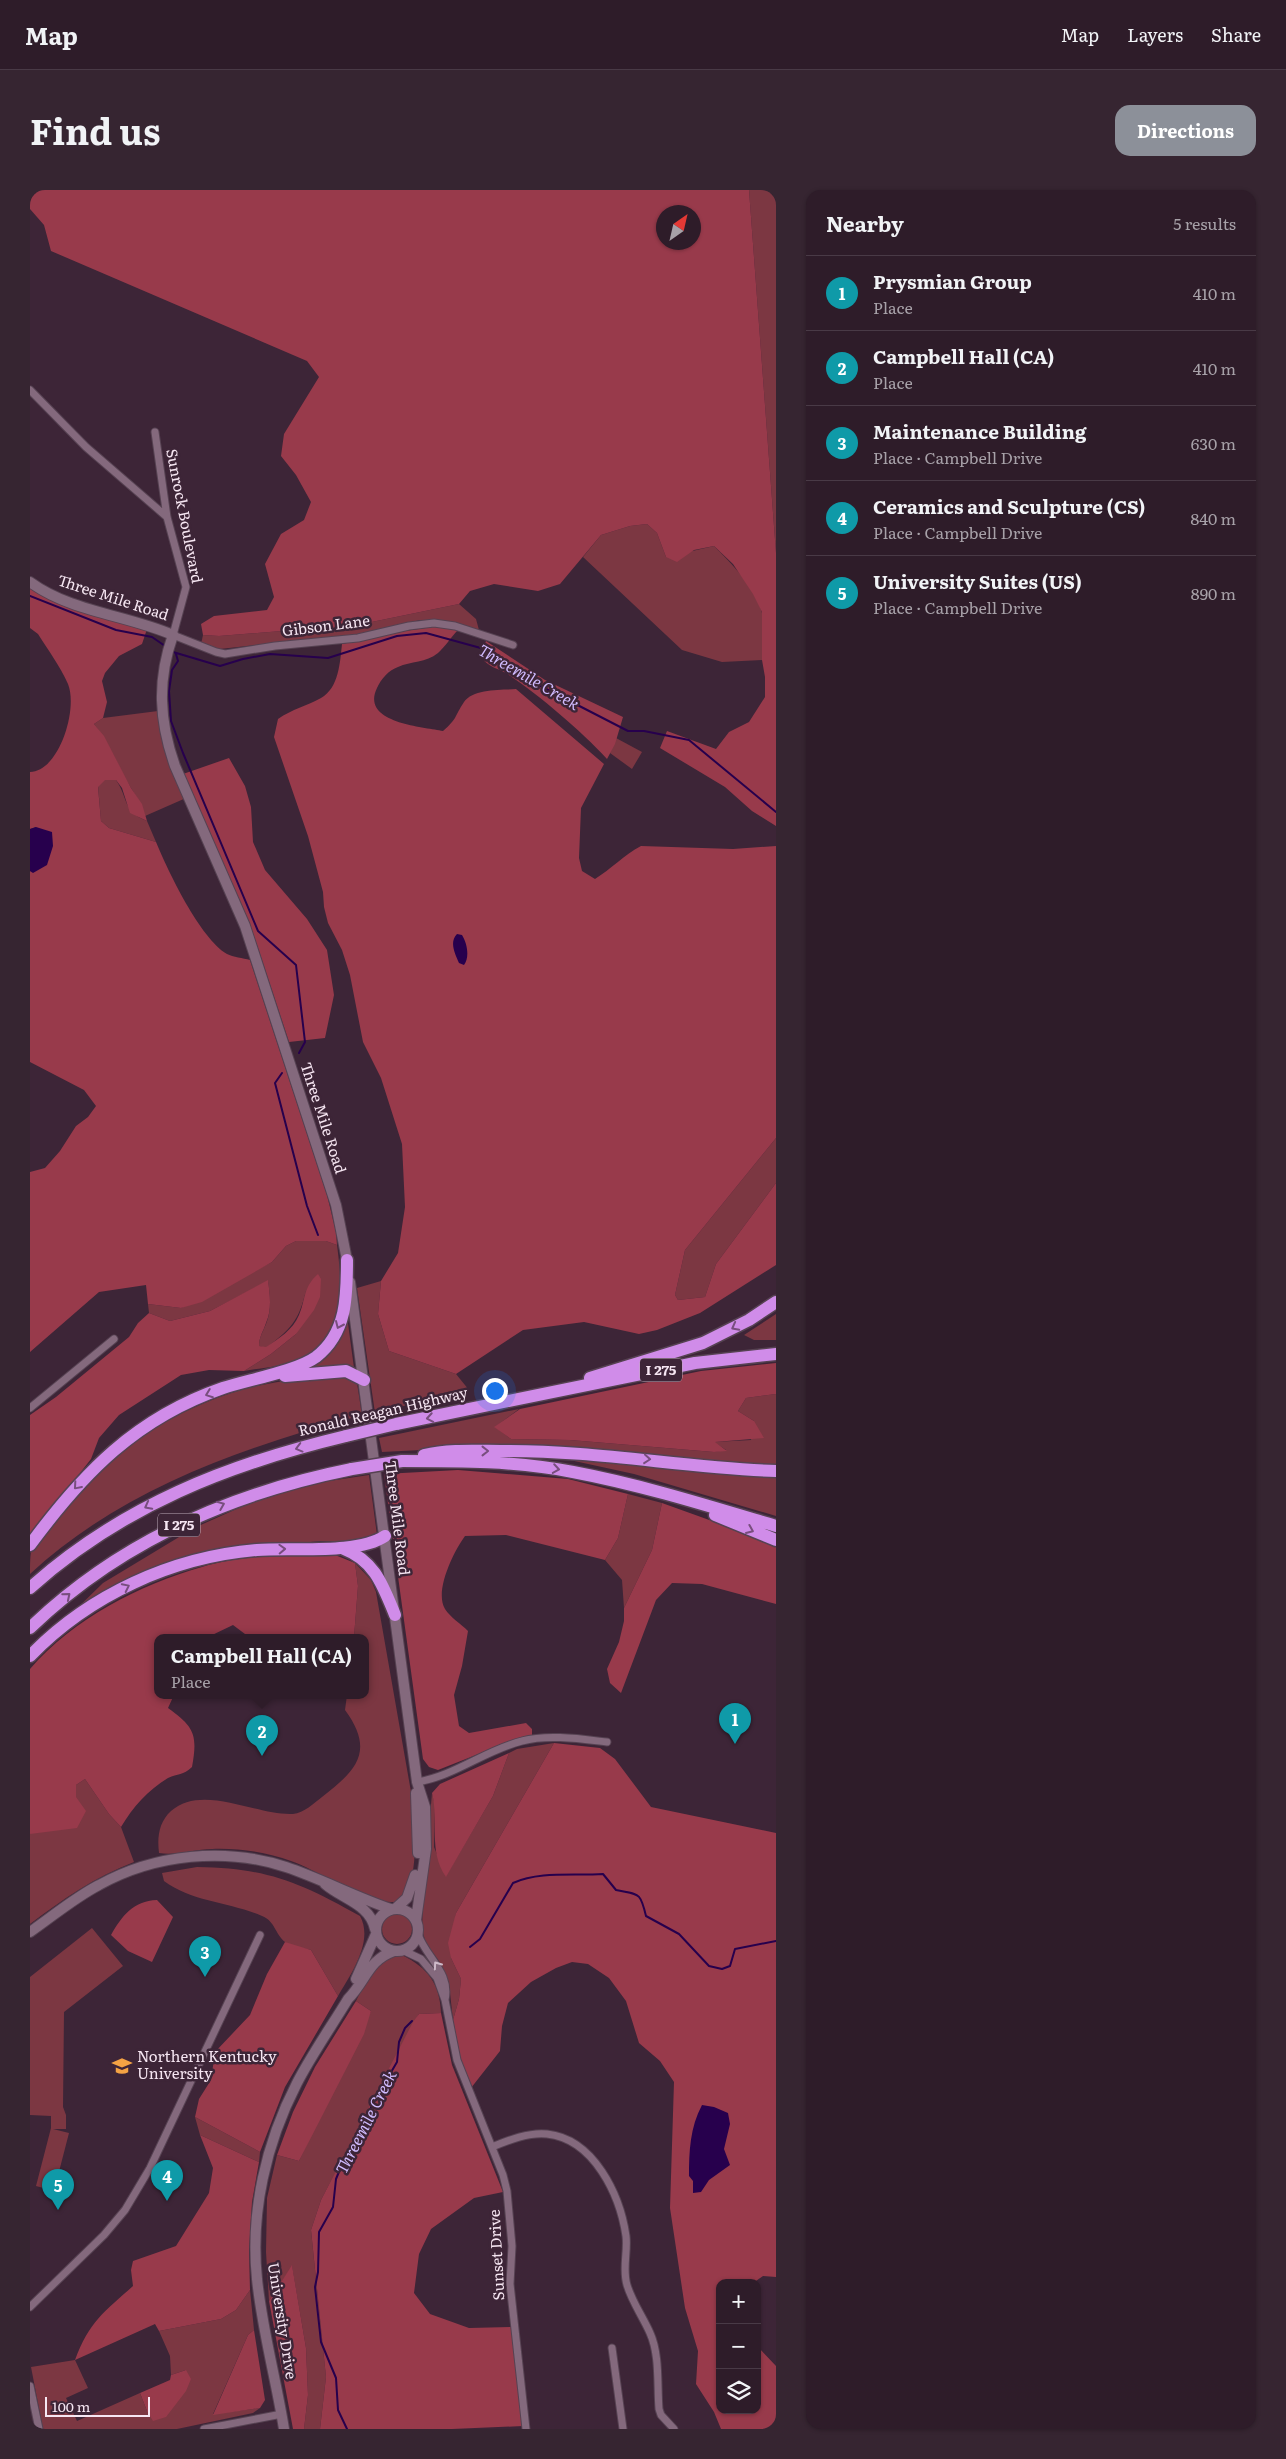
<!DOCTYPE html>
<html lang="en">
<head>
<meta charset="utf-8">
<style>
  body { margin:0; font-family:Literata,serif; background:#362531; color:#f1f3f6 }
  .controls { position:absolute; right:15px; bottom:15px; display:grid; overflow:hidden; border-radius:10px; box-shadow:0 1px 4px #0004 }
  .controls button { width:45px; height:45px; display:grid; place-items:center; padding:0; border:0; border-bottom:1px solid #493a46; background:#2e1c29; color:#f1f3f6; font:25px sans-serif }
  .compass { position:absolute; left:626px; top:15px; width:45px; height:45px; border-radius:50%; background:#2e1c29; box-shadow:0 1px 4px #0004; rotate:34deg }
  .scale { position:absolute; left:15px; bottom:12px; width:105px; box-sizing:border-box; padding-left:5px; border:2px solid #f6e6f2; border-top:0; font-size:14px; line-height:18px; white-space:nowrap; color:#f6e6f2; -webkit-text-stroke:4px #3d2537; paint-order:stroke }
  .you { position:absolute; left:464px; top:1200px; width:18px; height:18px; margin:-12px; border:4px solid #fff; border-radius:50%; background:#1a73e8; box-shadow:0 0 0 8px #1a73e833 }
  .badge { display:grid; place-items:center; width:32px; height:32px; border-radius:50%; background:#8c9099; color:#fff; font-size:16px; font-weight:700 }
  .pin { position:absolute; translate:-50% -41px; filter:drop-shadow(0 1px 2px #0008) }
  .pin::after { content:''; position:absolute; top:26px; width:18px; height:15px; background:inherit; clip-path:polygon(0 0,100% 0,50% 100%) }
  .popup { position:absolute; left:124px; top:1444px; width:215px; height:65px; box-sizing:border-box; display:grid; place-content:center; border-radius:10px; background:#2e1c29; filter:drop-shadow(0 1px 4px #0005); font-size:16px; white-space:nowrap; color:#a7a1a8 }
  .popup b { font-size:19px; color:#f1f3f6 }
  .popup::after { content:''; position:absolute; left:50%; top:100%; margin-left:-10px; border:10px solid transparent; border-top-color:#2e1c29 }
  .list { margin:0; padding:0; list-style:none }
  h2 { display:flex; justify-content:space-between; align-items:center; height:65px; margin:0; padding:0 20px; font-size:21px }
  h2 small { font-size:16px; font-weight:400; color:#a7a1a8 }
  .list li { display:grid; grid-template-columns:32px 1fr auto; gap:15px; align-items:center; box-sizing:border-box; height:75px; padding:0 20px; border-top:1px solid #493a46 }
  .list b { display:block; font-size:19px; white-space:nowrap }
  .list p { margin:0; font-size:16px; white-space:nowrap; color:#a7a1a8 }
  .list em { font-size:16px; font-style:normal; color:#a7a1a8 }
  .icon { flex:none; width:28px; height:28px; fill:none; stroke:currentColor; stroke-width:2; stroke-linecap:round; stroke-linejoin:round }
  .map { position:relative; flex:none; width:746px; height:2239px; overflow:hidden; border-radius:15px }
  header { display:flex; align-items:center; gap:30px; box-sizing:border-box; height:70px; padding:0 25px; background:#2e1c29; border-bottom:1px solid #493a46 }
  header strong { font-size:24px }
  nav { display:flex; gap:28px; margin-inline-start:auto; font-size:18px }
  .intro { display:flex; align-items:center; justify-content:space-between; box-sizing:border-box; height:120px; padding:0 30px }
  h1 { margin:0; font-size:35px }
  .button { padding:12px 22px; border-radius:15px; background:#8c9099; color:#fff; font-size:18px; font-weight:700 }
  main { display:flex; gap:30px; padding:0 30px }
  aside { flex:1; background:#2e1c29; border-radius:15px; box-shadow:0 1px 4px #0004 }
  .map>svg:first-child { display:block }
  .green { fill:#7c3742 }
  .forest { fill:#983a4b; fill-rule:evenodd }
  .water { fill:#27004d }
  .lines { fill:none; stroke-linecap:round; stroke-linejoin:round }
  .stream { stroke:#27004d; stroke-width:2 }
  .street-casing { stroke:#564252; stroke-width:9 }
  .secondary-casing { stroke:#564252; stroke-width:12 }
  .highway-casing { stroke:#564252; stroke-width:15 }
  .street { stroke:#84697d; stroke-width:7 }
  .secondary { stroke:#84697d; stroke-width:10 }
  .highway { stroke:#d08ce9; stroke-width:12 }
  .highway-bridge-casing { stroke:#564252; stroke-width:15; stroke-linecap:butt }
  .highway-bridge { stroke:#d08ce9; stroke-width:12 }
  .oneway { stroke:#784e7e }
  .oneway2 { stroke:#cebac9 }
  .labels { text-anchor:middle; stroke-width:5; stroke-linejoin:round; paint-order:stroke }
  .shield { fill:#3d2537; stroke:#beacba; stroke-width:1 }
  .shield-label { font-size:14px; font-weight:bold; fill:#f6e6f2 }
  .street-label { font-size:15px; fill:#f6e6f2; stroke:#3d2537 }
  .poi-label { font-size:15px; fill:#f6e6f2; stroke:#3d2537; text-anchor:start }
  .water-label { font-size:16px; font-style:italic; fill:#d0bbfe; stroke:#3d2537 }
</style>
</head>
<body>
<header>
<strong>Map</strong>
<nav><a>Map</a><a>Layers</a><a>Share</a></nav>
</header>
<div class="intro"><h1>Find us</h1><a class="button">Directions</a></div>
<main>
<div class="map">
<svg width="746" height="2239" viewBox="0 0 746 2239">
  <rect width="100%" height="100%" fill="#3d2537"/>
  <path class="green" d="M719,0H746V363Z
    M617,334L627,343L636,367L684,356C700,372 728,400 732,423C735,437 732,455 732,470L692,472L652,460L553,367L571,345L600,336Z
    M429,414L446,429L449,440L414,432L390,430L338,443L190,459L171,454L173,445L189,446L327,435Z
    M128,521C129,553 143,580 156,608L115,626C112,614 107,608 101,598C88,577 80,554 64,534L73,528Z
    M586,548L612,562L602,579L580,563Z
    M74,590H86C99,609 92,621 117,631L126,652L79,638L71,631L68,596Z
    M746,948V993L686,1074L675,1107L648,1110L645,1105L655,1060Z
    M266,1051H296L307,1055C313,1100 316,1154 263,1172C248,1177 230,1178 214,1181L241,1164L266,1144L278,1092C270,1128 265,1136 236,1158L229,1156C229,1147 233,1142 236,1134C242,1119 240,1106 238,1091L180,1121L140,1131L119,1123L118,1114L151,1118L242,1072L256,1056Z
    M351,1091L348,1124L359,1161L426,1184L439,1200L345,1223L327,1098Z
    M746,1124V1150H724L714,1145Z
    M317,1126L324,1178L268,1179Z
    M308,1184L327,1193L332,1225C212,1258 93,1298 0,1384C0,1378 0,1368 1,1362C8,1347 23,1333 33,1319C79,1261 142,1220 214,1199C245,1191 277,1188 308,1184Z
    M746,1204V1275H724L490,1255L352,1262L349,1248L489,1219L465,1237L481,1249L540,1250L684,1262L696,1260L684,1252L721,1250L724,1231L708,1221L716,1208Z
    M526,1267C599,1272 672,1285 746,1285V1326L604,1284Z
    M339,1285L347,1345L330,1352L290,1351L193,1361L141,1373L34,1431L73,1393L164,1338L231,1308L299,1291Z
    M598,1304L632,1313L622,1360L594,1418L592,1390L575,1370L588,1348Z
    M325,1373L341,1390L346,1402L384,1619C386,1638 388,1699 370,1710C351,1722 284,1678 261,1671C237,1662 208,1658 182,1659C165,1659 147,1666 129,1663C127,1647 129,1632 141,1621C173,1593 226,1626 263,1624C274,1623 284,1613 292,1607C327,1580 345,1561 315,1520L317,1505H336V1447H324L328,1396Z
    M524,1553L426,1723L421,1768L431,1789L429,1809L423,1830L419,1794L409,1771L396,1753L392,1740L393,1708L402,1603L405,1616L404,1657L416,1686L463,1606L479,1563L487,1559Z
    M55,1589L79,1624L91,1637L104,1672C65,1687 33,1709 0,1734V1644L46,1607V1595Z
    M167,1677C237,1678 269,1692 330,1726C344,1751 321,1784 308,1806L281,1760C273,1758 261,1757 255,1752C245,1744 245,1731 232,1726C200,1712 162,1712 134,1691L132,1683Z
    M352 1739a15 15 0 1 1 30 0a15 15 0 1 1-30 0Z
    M62,1738L93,1776L34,1822L33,1917L36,1925V1939H23L39,1943L24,2001L6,1996L21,1938V1926L0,1925V1787Z
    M372,1765C398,1778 410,1794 411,1823L389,1824L291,2010L281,2040L296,2187L290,2239H274L278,2205L276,2158L262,2076L239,2111L236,2062L237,2008L247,1965L269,1971L341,1821L326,1811C338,1789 344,1766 372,1765Z
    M165,1927L230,1962L229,1972L170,1945Z
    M220,2100L224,2140L218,2145L183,2224L230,2218L223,2223L147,2239H13L1,2177L45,2170L58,2198L36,2208L47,2231L110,2203L117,2221L156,2180L141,2185L140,2166L129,2141L191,2129L206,2120Z"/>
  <path class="forest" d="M0,0H719L746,363V636L722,621L695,597L630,558L637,541L686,559L699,542L719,532L735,507V487L732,470V422L723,404L703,374L684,356L664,360L647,372L636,367L627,343L617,334L600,336L571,345L530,394L508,401L464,394L440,401L429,414L327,435L189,446L173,445L171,434L184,426L237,420L244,407L235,374L251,344L274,330L281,312L266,285L251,266L254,244L289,187L277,171L21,61L14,35L0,19ZM634,22H664V52H634Z
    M0,396L117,439L112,454L89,466L75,483L72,491L77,512L73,528L64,534L74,546L101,598L112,614L117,631L100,623L92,598L86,590H75L68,597L71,631L79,638L126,652C138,681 170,748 197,764C203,767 213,768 220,770L297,1005L306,1042L307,1055L296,1051H266L256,1056L242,1072L172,1112L151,1118L118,1114L116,1095L69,1102L0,1162V982L15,978L30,961L46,936L58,927L66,916L54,900L0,872V681L3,682L6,637L0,639V582C30,581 48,518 38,494C30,476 18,460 8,444L0,438Z
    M409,436L428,440C421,447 415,457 408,463C396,473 381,471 368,477C359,480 351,489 347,498C330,533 393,537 413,541C428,528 424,527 434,512C443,499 471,500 486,499L574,574L551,618L549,668L552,681L565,689C581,679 594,665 611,656L703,659L746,656V948L655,1060L645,1105L648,1110L675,1107L686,1074L746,993V1075L670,1123L627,1140L609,1144L554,1132L493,1140L426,1184L359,1161L348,1124L351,1091L368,1063L375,1017L372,954L351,888L333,852L320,785L312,760L298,733L294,717L293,702L278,646L244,547L248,529C262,519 277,516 291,508C309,498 310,472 312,454L368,442Z
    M456,451L515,490L593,527L585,554L577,569C549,539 510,506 476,483C469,479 457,476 453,469C450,463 454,457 456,451Z
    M199,568L215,596L221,617L223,652L235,680L277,729L297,760L304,805L295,848L259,852L227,755L153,584Z
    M288,1084L291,1089L290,1107L284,1120L266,1144L241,1164L214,1181L179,1180L151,1185L89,1225L69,1248L61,1269L0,1347V1225L26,1207L99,1147L108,1133L119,1123L140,1131L180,1121L238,1090C240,1106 242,1119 236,1133C233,1142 229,1147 229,1156L236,1157C248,1149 263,1140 269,1125C276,1109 273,1097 288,1084Z
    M746,1173V1204L716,1208L708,1221L724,1231L734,1248L685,1252L697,1261L684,1262L540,1250L481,1249L464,1237L490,1219L671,1181Z
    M428,1280L538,1289L598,1304L588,1348L575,1370L476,1345L435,1346C424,1361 404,1401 415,1419C420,1427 431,1434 438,1441L432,1476L424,1505L429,1536L439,1543L496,1533L502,1539V1545L486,1549L408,1580L399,1577L393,1569L354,1284Z
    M632,1313L746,1354V1414L672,1394L642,1393L626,1410L591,1503L580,1493L577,1479L589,1452L594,1431V1418L622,1360Z
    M263,1363L305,1365L325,1373L328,1396L324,1447H219L203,1435L178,1447H128V1505H144L138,1518C164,1537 168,1544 162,1577C153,1586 148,1583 138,1588C118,1600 103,1617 91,1637L79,1624L55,1589L46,1595V1607L56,1621L47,1638L0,1644V1479C43,1429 109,1395 172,1377C200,1368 233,1367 263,1363Z
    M524,1553L570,1558L585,1569L621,1617L746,1643V2087L733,2086L723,2093H690V2220H727V2156L746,2176V2239H691L684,2222L666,2194L668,2161L655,2118L640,2018L644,1892L630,1871L609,1853L596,1811L579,1788L558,1774L542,1772L526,1778L501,1792L478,1813L472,1836L470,1861L441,1898L431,1872L423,1830L429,1809L431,1789L421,1768L418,1753L426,1723Z
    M479,1563L463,1606L416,1687C398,1661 409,1631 402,1603L410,1594Z
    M127,1710L143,1727L122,1772L98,1761L81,1745C92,1726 103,1711 127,1710Z
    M255,1752L281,1760L308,1806L255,1897L230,1962L165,1927L169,1909L181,1890L185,1862L220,1825L237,1784Z
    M326,1811L341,1821L334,1844L269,1971L247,1965L263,1922L285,1877Z
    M411,1823L422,1875L473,2002L444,2008L401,2039L389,2064L384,2103L400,2124L439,2138L482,2137L493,2236L422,2239H290L296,2187L281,2040L291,2010L383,1832L389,1824Z
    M170,1945L229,1972L222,2012L219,2060L220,2100L206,2120L191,2129L129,2141L125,2134L45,2170C59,2132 74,2122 103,2096L101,2080L103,2071L146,2056L179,2003L183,1978Z
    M262,2075L276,2158L278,2205L274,2239H263L239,2111Z
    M224,2140L235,2210L230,2218L183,2225L218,2145Z
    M156,2180L161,2189L156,2201L136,2227L123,2231L117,2221L110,2203L140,2190L141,2185Z"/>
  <path class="water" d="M6,637L22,642L23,656L17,675L3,683L0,681V639Z
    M427,744L432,745C437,753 440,767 434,775L429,773C425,764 419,752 427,744Z
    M672,1915L684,1917L698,1923L700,1934L694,1959L700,1975L679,1990L671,2002L663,2003V1991L659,1986C659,1962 660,1937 672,1915Z"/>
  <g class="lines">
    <path class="stream" d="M0,406L86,440L122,447L135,456
      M143,462L190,476L213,469L240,464L298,468L367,446L396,443L458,460L493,487L598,541H614L659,550L746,622
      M146,464L148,471L142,480L139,501L141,531L153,563L228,741L266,775L275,852L269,863
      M252,883L245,893L277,1016L288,1045
      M440,1757L450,1749L483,1693C510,1681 543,1686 573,1684L586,1700C609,1705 610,1701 616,1726L649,1744L679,1776L692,1779L700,1776L705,1759L746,1751
      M317,2239L308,2220L306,2188L291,2152L285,2097L288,2082L289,2042L303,2017L306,1989L313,1972L346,1908L367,1872L369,1852L375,1838L382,1831"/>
    <defs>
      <path id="street" d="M0,200L56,257L137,327
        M125,242L137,327L156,397L143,445L186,462L195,464L245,456L328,448L379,436L404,433L425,436L483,455
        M0,1218L84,1149
        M387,1592C425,1586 455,1560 492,1551C518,1544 551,1549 577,1552
        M388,1744C396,1768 421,1782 415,1810
        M372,1760L391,1769L407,1788L415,1810L427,1870L473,1985L477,2001L482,2056L480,2094L496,2239
        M462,1957C479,1950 499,1942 517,1944C564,1949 590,2005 596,2046C598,2062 592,2079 597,2095C602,2112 613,2127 620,2143C630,2165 627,2195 629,2219L631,2225L644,2239
        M0,2117L74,2045L95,2020L120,1978L230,1745
        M582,2158L593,2239
        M0,2196L9,2239
        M174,2239L252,2224"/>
      <path id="secondary" d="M0,392C41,422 97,425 143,445C127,490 129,531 145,576L215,736L306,1015L318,1075
        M320,1092L387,1592L395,1617L396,1659L386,1730
        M386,1603L388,1663
        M295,1694C312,1709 340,1714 345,1739
        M366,1718L377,1708L385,1685
        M346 1740a21 21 0 1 1 42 0a21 21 0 1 1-42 0Z
        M0,1742C23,1726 44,1708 69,1695C125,1664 195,1657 256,1677C292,1689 325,1707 361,1719
        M326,1789L346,1744
        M254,2239C246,2189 232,2139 227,2089C220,2022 236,1953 267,1893C282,1864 301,1837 318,1809C336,1791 338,1770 364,1761"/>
      <path id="highway" d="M255,1186L316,1181L334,1190
        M560,1188L673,1153L719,1130L746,1112
        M366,1234L665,1173L746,1164
        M394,1265C420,1259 447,1261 473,1261C565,1260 655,1278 746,1281
        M372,1271C430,1271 487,1271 543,1282C612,1295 679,1316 746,1336
        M685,1325L746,1350
        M0,1355C53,1283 106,1228 193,1198C217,1190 267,1181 286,1167C317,1143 317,1106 317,1070
        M314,1359C345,1371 353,1396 365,1425
        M0,1398C91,1316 199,1274 316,1246
        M0,1438C89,1352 202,1303 322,1279
        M0,1466C59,1405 142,1367 227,1360C262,1357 327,1365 355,1346"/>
    </defs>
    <use href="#street" class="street-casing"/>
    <use href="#secondary" class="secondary-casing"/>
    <use href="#highway" class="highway-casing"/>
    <use href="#street" class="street"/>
    <use href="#secondary" class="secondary"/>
    <use href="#highway" class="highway"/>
    <defs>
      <path id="highway-bridge" d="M316,1246L366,1234
        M322,1279L372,1271"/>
    </defs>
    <use href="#highway-bridge" class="highway-bridge-casing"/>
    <use href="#highway-bridge" class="highway-bridge"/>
  </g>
  <defs><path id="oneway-chevron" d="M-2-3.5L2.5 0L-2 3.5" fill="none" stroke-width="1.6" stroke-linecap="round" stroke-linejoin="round" transform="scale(1.25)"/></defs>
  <g class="oneway">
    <use href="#oneway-chevron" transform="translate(309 1135) rotate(114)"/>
    <use href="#oneway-chevron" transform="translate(705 1137) rotate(152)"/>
    <use href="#oneway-chevron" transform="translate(179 1204) rotate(159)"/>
    <use href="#oneway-chevron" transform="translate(400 1228) rotate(170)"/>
    <use href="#oneway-chevron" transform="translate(269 1258) rotate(165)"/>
    <use href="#oneway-chevron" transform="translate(455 1261)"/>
    <use href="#oneway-chevron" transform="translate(617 1269) rotate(5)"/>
    <use href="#oneway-chevron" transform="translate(526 1279) rotate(9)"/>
    <use href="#oneway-chevron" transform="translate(47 1296) rotate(131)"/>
    <use href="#oneway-chevron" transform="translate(191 1315) rotate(-22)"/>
    <use href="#oneway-chevron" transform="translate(118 1316) rotate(152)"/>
    <use href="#oneway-chevron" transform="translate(720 1340) rotate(23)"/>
    <use href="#oneway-chevron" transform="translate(252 1359) rotate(-2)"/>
    <use href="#oneway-chevron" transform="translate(96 1397) rotate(-26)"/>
    <use href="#oneway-chevron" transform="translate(37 1406) rotate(-40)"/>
  </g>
  <use class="oneway2" href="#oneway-chevron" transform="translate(407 1775) rotate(-125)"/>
  <defs>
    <symbol id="university-bare" viewBox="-9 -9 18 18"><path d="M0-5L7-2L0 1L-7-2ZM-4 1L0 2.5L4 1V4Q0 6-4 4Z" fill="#f4a344" stroke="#3d2537" stroke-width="2.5" paint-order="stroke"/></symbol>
  </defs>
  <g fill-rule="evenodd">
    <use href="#university-bare" x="78" y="1862" width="28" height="28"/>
  </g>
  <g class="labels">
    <g class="shield">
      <rect x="610" y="1168.5" width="42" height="23" rx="4"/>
      <rect x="128" y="1323.5" width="42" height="23" rx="4"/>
    </g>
    <g class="shield-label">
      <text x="631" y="1185">I 275</text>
      <text x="149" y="1340">I 275</text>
    </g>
    <g class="street-label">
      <text transform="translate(154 326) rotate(79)" y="5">Sunrock Boulevard</text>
      <text transform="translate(83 408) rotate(18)" y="5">Three Mile Road</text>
      <text transform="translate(296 436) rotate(-7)" y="5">Gibson Lane</text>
      <text transform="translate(293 928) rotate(72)" y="5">Three Mile Road</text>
      <text transform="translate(353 1222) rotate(-13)" y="5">Ronald Reagan Highway</text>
      <text transform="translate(367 1328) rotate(83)" y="5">Three Mile Road</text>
      <text transform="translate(467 2065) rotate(-93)" y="5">Sunset Drive</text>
      <text transform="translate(252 2131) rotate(81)" y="5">University Drive</text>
    </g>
    <g class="poi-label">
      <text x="107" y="1872">Northern Kentucky<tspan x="107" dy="17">University</tspan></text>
    </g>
    <g class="water-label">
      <text transform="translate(499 487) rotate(30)" y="6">Threemile Creek</text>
      <text transform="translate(336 1932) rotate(-63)" y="6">Threemile Creek</text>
    </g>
  </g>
</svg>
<div class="controls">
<button>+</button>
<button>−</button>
<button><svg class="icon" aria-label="layers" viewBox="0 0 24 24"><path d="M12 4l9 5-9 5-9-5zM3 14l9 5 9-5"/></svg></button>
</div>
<svg class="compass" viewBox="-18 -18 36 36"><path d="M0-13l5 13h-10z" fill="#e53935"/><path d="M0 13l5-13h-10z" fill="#a7a1a8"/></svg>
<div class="scale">100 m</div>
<div class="you"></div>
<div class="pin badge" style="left:705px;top:1554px;background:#0f9aa8">1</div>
<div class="pin badge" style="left:232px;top:1566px;background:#0f9aa8">2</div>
<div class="popup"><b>Campbell Hall (CA)</b>Place</div>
<div class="pin badge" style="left:175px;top:1787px;background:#0f9aa8">3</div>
<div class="pin badge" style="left:137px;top:2011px;background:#0f9aa8">4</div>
<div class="pin badge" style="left:28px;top:2020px;background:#0f9aa8">5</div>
</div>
<aside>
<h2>Nearby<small>5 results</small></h2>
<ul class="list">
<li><span class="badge" style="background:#0f9aa8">1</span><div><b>Prysmian Group</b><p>Place</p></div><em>410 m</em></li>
<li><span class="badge" style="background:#0f9aa8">2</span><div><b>Campbell Hall (CA)</b><p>Place</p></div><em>410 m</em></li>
<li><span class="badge" style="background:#0f9aa8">3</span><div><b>Maintenance Building</b><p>Place · Campbell Drive</p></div><em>630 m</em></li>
<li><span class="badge" style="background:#0f9aa8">4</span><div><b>Ceramics and Sculpture (CS)</b><p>Place · Campbell Drive</p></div><em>840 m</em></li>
<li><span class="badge" style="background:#0f9aa8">5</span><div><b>University Suites (US)</b><p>Place · Campbell Drive</p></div><em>890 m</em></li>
</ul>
</aside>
</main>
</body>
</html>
